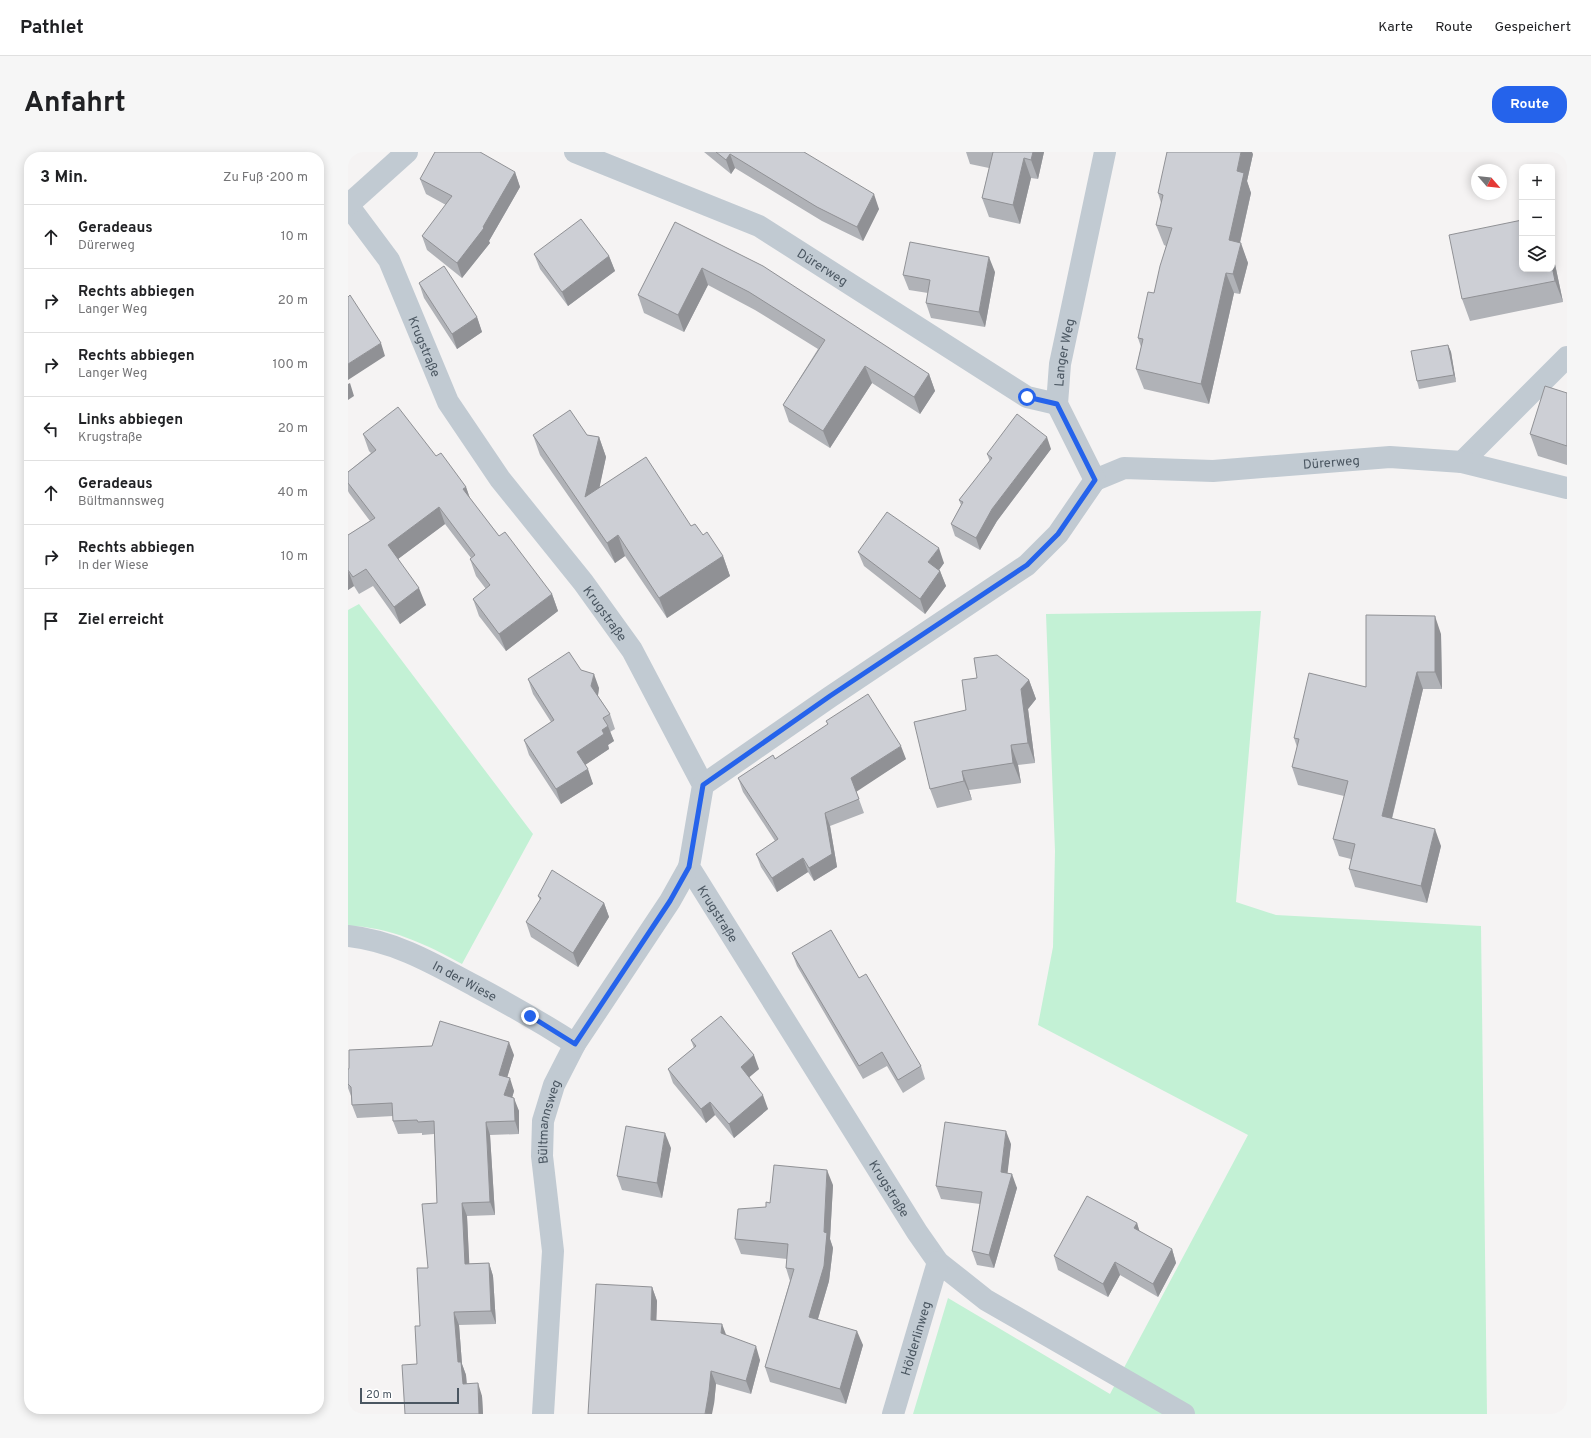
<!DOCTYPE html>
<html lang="de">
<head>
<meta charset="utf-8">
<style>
  body { margin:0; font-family:Overpass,sans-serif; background:#f6f6f6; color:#202124 }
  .controls { position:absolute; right:12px; top:12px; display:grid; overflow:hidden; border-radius:8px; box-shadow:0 2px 10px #0003 }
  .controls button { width:36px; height:36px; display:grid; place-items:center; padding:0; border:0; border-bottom:1px solid #e0e0e0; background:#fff; color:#202124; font:20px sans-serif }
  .compass { position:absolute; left:1123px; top:12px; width:36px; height:36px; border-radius:50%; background:#fff; box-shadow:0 2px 10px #0003; rotate:118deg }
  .scale { position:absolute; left:12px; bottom:10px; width:99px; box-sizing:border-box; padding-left:4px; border:2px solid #4a5661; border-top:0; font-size:11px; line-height:14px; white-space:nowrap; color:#4a5661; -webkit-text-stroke:3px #fff; paint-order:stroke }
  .stop { position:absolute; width:12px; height:12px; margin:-9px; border:3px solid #2563eb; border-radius:50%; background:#fff }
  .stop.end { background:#2563eb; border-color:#fff; box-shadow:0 1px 4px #0008 }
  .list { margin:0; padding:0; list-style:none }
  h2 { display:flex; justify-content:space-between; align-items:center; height:52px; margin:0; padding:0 16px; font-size:17px }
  h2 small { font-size:13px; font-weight:400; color:#757577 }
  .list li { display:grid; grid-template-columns:26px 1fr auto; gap:12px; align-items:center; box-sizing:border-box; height:64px; padding:0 16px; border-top:1px solid #e0e0e0 }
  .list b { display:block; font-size:15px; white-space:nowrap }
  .list p { margin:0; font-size:13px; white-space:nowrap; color:#757577 }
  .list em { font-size:13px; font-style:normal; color:#757577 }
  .icon { flex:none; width:22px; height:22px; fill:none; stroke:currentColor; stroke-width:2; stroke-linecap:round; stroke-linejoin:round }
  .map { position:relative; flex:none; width:1219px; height:1262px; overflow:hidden; border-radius:16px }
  header { display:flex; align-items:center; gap:24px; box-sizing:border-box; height:56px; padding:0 20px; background:#fff; border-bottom:1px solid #e0e0e0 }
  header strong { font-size:19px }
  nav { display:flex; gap:22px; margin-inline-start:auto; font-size:14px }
  .intro { display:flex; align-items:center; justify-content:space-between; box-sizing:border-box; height:96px; padding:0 24px }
  h1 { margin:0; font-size:28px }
  .button { padding:10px 18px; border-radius:16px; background:#2563eb; color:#fff; font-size:14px; font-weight:700 }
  main { display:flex; gap:24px; padding:0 24px }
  aside { flex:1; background:#fff; border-radius:16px; box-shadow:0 2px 10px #0003 }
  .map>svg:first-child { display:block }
  .green { fill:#c3f1d5 }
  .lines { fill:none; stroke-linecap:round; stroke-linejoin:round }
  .minor { stroke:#c1cad2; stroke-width:22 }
  .wall { fill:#b0b2b7 }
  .shaded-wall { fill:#909195 }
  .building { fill:#cdcfd5; stroke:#909195 }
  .route { stroke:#2563eb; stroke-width:5 }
  .labels { text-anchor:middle; stroke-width:3.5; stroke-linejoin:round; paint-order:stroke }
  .street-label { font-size:13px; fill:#4a5661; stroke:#fff }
</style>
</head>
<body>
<header>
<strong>Pathlet</strong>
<nav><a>Karte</a><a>Route</a><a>Gespeichert</a></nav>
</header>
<div class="intro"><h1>Anfahrt</h1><a class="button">Route</a></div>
<main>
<aside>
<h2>3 Min.<small>Zu Fuß · 200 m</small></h2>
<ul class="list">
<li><svg class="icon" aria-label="ahead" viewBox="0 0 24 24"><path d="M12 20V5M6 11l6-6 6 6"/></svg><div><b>Geradeaus</b><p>Dürerweg</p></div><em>10 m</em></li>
<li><svg class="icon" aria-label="right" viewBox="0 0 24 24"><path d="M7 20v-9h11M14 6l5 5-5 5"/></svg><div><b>Rechts abbiegen</b><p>Langer Weg</p></div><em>20 m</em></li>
<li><svg class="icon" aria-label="right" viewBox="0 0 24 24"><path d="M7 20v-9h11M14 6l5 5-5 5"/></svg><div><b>Rechts abbiegen</b><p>Langer Weg</p></div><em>100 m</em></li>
<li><svg class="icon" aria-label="left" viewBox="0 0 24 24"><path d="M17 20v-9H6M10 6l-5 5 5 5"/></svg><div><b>Links abbiegen</b><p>Krugstraße</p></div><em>20 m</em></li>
<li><svg class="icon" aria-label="ahead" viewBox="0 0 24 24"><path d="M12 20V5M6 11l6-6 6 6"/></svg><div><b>Geradeaus</b><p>Bültmannsweg</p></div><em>40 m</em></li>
<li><svg class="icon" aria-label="right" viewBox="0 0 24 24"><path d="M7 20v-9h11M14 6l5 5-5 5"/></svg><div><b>Rechts abbiegen</b><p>In der Wiese</p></div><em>10 m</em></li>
<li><svg class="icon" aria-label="arrive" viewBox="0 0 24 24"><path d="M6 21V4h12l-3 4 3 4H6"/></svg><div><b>Ziel erreicht</b></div></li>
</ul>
</aside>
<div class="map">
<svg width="1219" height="1262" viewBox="0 0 1219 1262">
  <rect width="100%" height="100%" fill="#f5f3f3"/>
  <path class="green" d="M11,452L185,682L114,812C80,793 40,774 0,774V458Z
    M913,459L888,750L928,763L1133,774L1139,1262H565L600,1146L762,1242L900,983L690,873L705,795L707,699L698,462Z"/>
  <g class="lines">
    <g class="minor">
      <path id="s1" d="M227,0L411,74L679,245L709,252"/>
      <path id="s2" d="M0,53L41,108L100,250L152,327L235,430L284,498L355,633L341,715L569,1080L590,1110L638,1148L836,1262"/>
      <path d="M0,53L59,0"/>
      <path d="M1114,310L1219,205"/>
      <path id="s3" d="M747,328L776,316L865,319L1042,305L1114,310L1219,336"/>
      <path id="s4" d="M747,328L709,252L712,212L757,0"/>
      <path d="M355,633L482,545L679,413L710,382L747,328"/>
      <path id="s5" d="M0,784C47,789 86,812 127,834C161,852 194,871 227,892"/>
      <path id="s6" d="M195,1262L205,1099L194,1004L195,969L206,933L227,892L322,749L341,715"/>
      <path id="s7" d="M545,1262L590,1110"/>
    </g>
  </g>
  <path class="wall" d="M356,0H456L531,57L515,89L474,69L387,16L383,22Z
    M618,0H696L690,27L683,26L672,72L641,65L634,46L641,16L622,12Z
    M905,2L899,29L903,41L892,91L900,111L892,142L886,141L861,252L796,237L788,217L793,195L790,186L806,141L818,94L816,93L808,73L813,51L810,41Z
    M167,20L172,35L141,89L142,91L114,126L79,98L74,84L98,53L78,42L72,27Z
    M327,70L581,222L587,239L572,262L524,231L482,296L441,270L435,253L470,197L407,158L360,133L336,180L296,161L290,143Z
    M1204,98L1215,150L1122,169L1114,147L1204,117Z
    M186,102L261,104L267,119L220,154L192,117Z
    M647,120L637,175L583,166L578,151L580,141L561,138L555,123Z
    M71,131L129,165L134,180L109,197L76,146Z
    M1100,193L1103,200L1108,230L1071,237L1069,229Z
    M1219,241V313L1190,304L1182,282Z
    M15,282L88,304L118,335L122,347L151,384L204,442L210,459L158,499L131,464L125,447L138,437L128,424L122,407L123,406L97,372L50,407L78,453L52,472L25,434L11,442L6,434L0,438V383L22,369L1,341L0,339V320L23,301L21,299Z
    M185,283H239L251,285L258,305L251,336L343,374L355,383L375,404L382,424L319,466L277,404L267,411L192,303Z
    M703,297L649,369L632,398L607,384L603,372L613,353L611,348L642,310L639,302Z
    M510,400L596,411L591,418L592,419L598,434L577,462L516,414Z
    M1093,482L1094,537H1075L1044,667L1093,694L1079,751L1007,735L1001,717L1003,707L991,704L985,687L996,644L950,633L944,615L949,595L946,586Z
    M233,518L251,536L250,544L262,562L267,577L262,580L266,589L260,593L261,597L237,613L245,632L213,652L181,603L176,588L203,570L185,542L180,527Z
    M681,528L688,547L680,557L687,611L670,613L673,631L621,638L624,648L589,656L582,637L618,558Z
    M478,569L558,607L508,639L516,661L482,674L489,715L466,729L460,720L429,740L413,715L408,702L427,689L395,640L390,626L427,607L480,573Z
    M190,744L256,751L261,765L230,815L183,785L178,770L192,748Z
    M444,801L511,826L573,914L577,927L555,941L539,914L515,927L449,814Z
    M343,888L411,917L401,925L420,957L386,986L367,963L358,971L325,931L320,917L346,896Z
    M166,903L159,925L166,939L164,946L171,959V982L142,983L147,1063L119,1064L121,1112L141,1111L145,1124L148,1172L111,1173L114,1212L118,1223L119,1231L134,1244L135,1262H57L69,1212L72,1174L89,1051L86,982L74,983V981L50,982L45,969V964L9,966L4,953L3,944L0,936V918Z
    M663,992L659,1021L669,1036L646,1116L629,1113L624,1099L632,1052L593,1047L588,1034Z
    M323,996L314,1046L274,1038L269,1024Z
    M485,1033L482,1087L485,1096L481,1129L470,1167L515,1193L498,1252L422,1230L417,1215L442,1129L438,1116L439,1107L393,1102L387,1087L418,1055L422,1051Z
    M789,1071L791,1079L824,1097L828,1111L810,1145L772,1123L760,1145L710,1118L706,1104Z
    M304,1135L309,1149L308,1168L378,1183L412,1208L403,1242L368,1232L366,1252L240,1262Z"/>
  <path class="shaded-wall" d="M685,0H696L690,27L683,8Z
    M893,0H904L905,2L899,29L903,41L888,108L881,88L889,19Z
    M382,2L387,16L383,22L378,8Z
    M676,6L683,26L672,72L665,53Z
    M167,20L172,35L141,89L142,91L114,126L109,111L135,75Z
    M526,42L531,57L515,89L509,75Z
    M893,91L900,111L892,142L885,122Z
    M1204,98L1215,150L1207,129L1204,114Z
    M261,104L267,119L220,154L214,140Z
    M641,105L647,120L637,175L631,160Z
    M354,116L360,133L336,180L330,163Z
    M878,121L886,141L861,252L853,232Z
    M129,165L134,180L109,197L104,182Z
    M33,191L37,204L0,228V212Z
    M1100,193L1103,200L1108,230L1106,223Z
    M517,214L524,231L482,296L475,279Z
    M581,222L587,239L572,262L566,245Z
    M2,231L6,244L0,248V232Z
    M251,285L258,305L245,366L237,345Z
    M699,285L703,297L649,369L632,398L628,386L644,357Z
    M118,335L124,352L115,337Z
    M91,355L97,372L46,410L40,393Z
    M270,383L277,404L267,411L259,391Z
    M591,396L596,411L586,425L580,410Z
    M375,404L382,424L319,466L311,446Z
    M0,418L6,434L0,438Z
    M592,419L598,434L577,462L572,447Z
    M71,436L78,453L52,472L46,455Z
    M204,442L210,459L158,499L151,482Z
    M1087,464L1093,482L1094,537L1087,520Z
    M1069,520L1075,537L1040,682L1034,664Z
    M246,522L251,536L249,549L243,534Z
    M681,528L688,547L680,557L687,611L680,591L673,537Z
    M260,574L266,589L260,593L261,597L234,615L229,600L254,578Z
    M663,593L670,613L673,631L665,611Z
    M553,594L558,607L508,640L503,626Z
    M240,617L245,632L213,652L208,637Z
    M614,619L621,638L624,648L616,629Z
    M477,661L482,674L489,715L466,729L461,716Z
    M1087,677L1093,694L1079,751L1073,734Z
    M455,706L460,720L429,740L424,726Z
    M256,751L261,765L230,815L225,801Z
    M161,890L166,903L156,936L151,923Z
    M406,903L411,917L398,928L393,915Z
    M162,926L166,939L161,956L156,943Z
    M415,943L420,957L386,986L381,972Z
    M166,946L171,959V982L167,969Z
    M362,950L367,963L358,971L353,957Z
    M138,970L142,983L147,1063L142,1050Z
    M658,979L663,992L658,1034L653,1020Z
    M317,981L323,996L314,1046L309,1031Z
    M479,1018L485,1033L482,1087L485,1096L481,1129L466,1180L461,1165L476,1080Z
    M664,1022L669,1036L646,1116L641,1103Z
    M114,1051L119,1064L122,1125L117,1112Z
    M789,1071L793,1084L786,1076Z
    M824,1097L828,1111L810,1145L805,1132Z
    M767,1110L772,1123L760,1145L755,1132Z
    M141,1111L145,1124L148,1172L143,1159Z
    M304,1135L309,1149L308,1181L303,1168Z
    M106,1160L111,1173L114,1212L118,1223L119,1245L115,1232L110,1210Z
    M374,1172L379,1185L373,1181Z
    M509,1179L515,1193L498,1252L492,1237Z
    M408,1194L412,1208L403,1242L398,1229Z
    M363,1219L368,1232L366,1252L364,1262H357Z
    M130,1231L134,1244L135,1262H131Z"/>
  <path class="building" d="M87,0H132L167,20L135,75L136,76L109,111L74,84L104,44L72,27Z
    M368,0H456L526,42L509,75L469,55L382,2L378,8Z
    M645,0H685L683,8L676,6L665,53L634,46Z
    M819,0H893L889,19L896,21L881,88L893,91L885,122L878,121L853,232L788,217L795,187L790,186L800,140L806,141L812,114L824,76L808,73L815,43L810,41Z
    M233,67L261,104L214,140L186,102Z
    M1174,68V117H1204V114L1207,129L1114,147L1101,83Z
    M327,70L415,114L581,222L566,245L517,214L475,279L435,253L477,188L401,140L354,116L330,163L290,143Z
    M562,90L641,105L631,160L578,151L582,128L555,123Z
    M96,114L129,165L104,182L71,131Z
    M2,143L33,191L0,212V145Z
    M1100,193L1106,223L1069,229L1063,199Z
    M1197,234L1219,241V294L1182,282Z
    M50,255L88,304L93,301L118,335L115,337L151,384L157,380L204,442L151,482L125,447L142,433L122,407L127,403L91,355L40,393L71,436L46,455L18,417L5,425L0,418V383L27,366L0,331V320L28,298L15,282Z
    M222,258L239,283L251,285L237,345L298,305L343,374L347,372L355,383L359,380L375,404L311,446L270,383L259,391L185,283Z
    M669,262L699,285L644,357L628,386L603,372L615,350L611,348L644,306L639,302Z
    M539,360L591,396L580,410L592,419L572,447L510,400Z
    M1018,463L1087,464V520H1069L1034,664L1087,677L1073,734L1001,717L1007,692L985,687L1000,629L944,615L951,587L946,586L961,521L1018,535Z
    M221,500L233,518L246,522L243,534L262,562L255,566L260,574L254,578L256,582L229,600L240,617L208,637L176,588L206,568L180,527Z
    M649,503L681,528L673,537L680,591L663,593L665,611L614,619L616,629L582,637L566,570L618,558L614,528L629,526L626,506Z
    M520,542L553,594L503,626L511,647L477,661L484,702L461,716L455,706L424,726L408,702L430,687L390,626L425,603L427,607L480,572L478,569Z
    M204,718L256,751L225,801L178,770L193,746L190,744Z
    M483,778L511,826L518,822L573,914L550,928L534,900L511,914L444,801Z
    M373,864L406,903L393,915L415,943L381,972L362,950L353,957L320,917L348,894L343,888Z
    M92,869L161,890L151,923L162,926L156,943L166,946L167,969L138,970L142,1050L114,1051L117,1112L141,1111L143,1159L106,1160L110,1210H113L115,1232L130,1231L131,1262H57L54,1213L69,1212L67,1174H72L69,1116H80L74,1052L89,1051L86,969L70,970L69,968L45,969L44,951L4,953L3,935L0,932V918L1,916V898L84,894Z
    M597,970L658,979L653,1020L664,1022L641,1103L624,1099L634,1040L588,1034Z
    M278,974L317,981L309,1031L269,1024Z
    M426,1013L479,1018L476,1080L479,1081L476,1114L461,1165L509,1179L492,1237L417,1215L446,1117L438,1116L440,1092L387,1087L390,1057L418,1055V1050L422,1051Z
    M739,1044L789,1071L786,1076L824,1097L805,1132L767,1110L755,1132L706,1104Z
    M248,1132L304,1135L303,1168L374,1172L373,1181L408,1194L398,1229L363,1219L361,1239L357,1262H240Z"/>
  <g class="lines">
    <path class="route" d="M182,864L227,892L322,749L341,715L355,633L482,544L679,413L710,382L747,328L709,252L679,245"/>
  </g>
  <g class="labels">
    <g class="street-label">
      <text dy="5" stroke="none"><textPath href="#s1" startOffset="274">Dürerweg</textPath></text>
      <text dy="5" stroke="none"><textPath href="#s2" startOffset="162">Krugstraße</textPath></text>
      <text dy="5" stroke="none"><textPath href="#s4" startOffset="137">Langer Weg</textPath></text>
      <text dy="5" stroke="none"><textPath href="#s3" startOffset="239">Dürerweg</textPath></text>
      <text dy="5" stroke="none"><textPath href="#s2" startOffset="486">Krugstraße</textPath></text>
      <text dy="5" stroke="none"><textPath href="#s2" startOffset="822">Krugstraße</textPath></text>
      <text dy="5" stroke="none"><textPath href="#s5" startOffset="126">In der Wiese</textPath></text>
      <text dy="5" stroke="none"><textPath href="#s6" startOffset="294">Bültmannsweg</textPath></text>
      <text dy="5" stroke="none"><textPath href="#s2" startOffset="1146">Krugstraße</textPath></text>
      <text dy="5" stroke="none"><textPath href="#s7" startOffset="79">Hölderlinweg</textPath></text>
    </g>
  </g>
</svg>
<div class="controls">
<button>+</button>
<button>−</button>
<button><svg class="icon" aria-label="layers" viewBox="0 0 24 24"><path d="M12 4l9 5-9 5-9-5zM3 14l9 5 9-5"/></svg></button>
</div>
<svg class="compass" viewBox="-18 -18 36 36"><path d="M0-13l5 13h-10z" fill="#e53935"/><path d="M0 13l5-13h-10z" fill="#757577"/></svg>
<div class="scale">20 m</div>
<div class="stop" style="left:679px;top:245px"></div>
<div class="stop end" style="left:182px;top:864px"></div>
</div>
</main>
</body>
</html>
